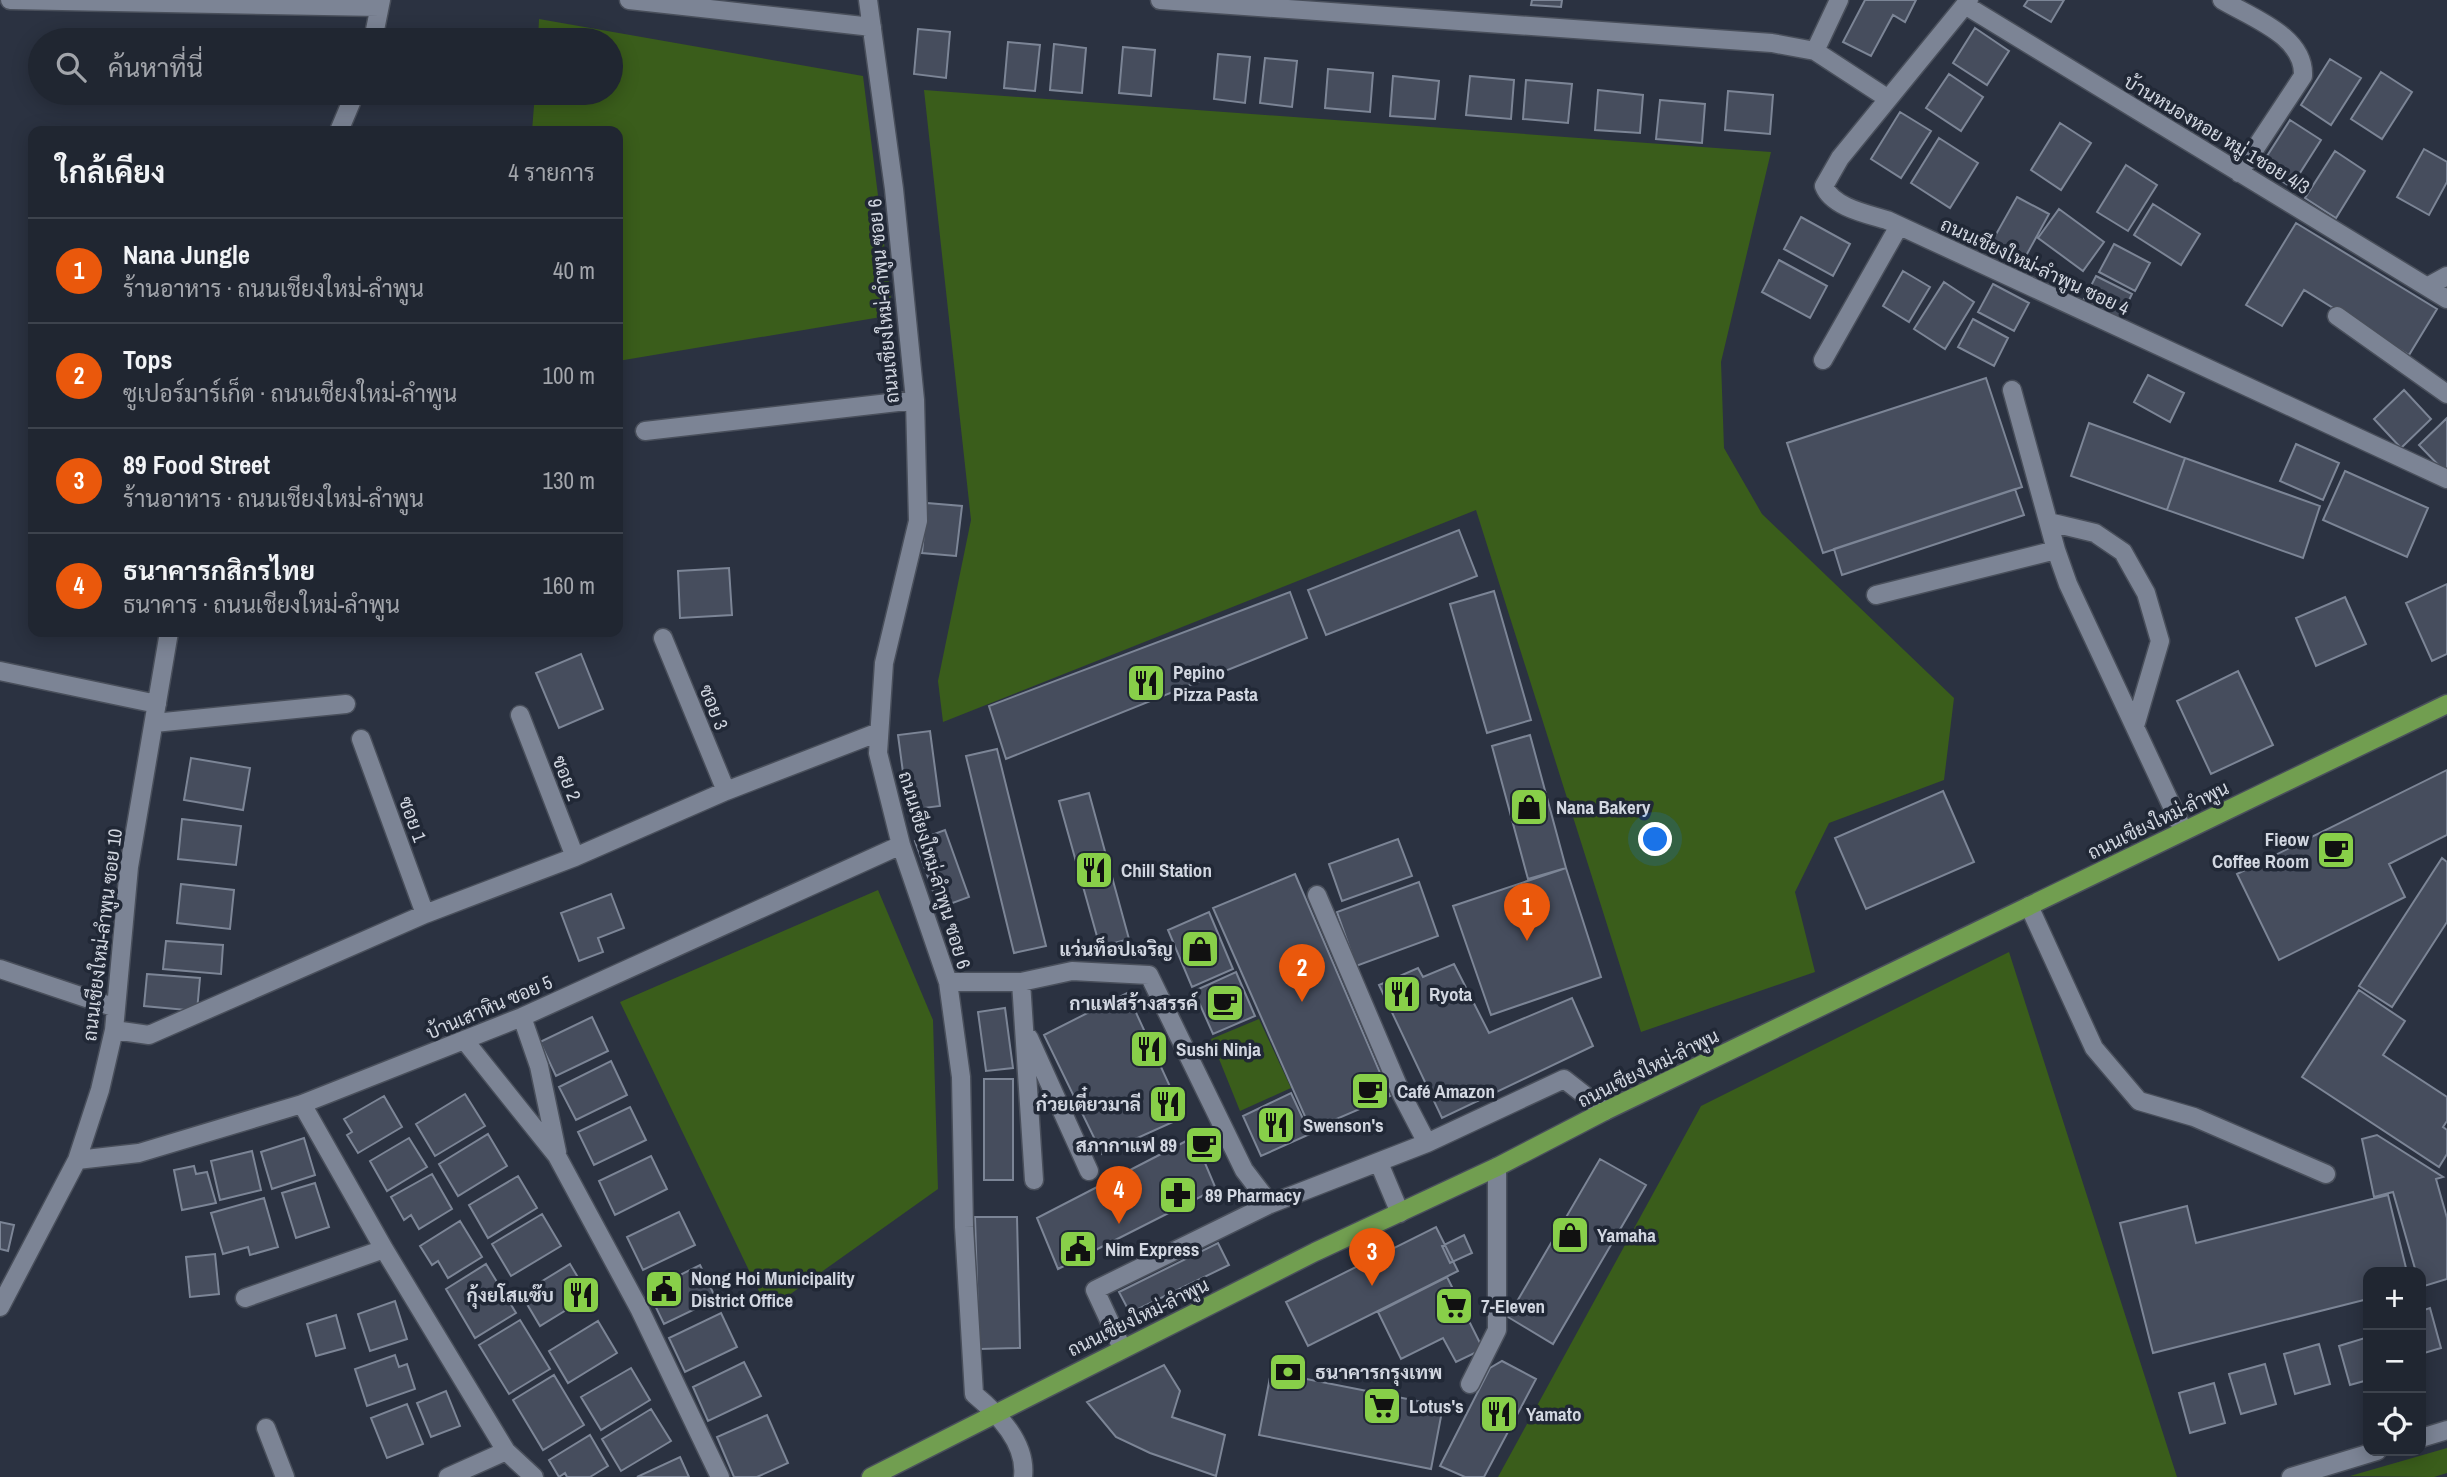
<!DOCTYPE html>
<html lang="th">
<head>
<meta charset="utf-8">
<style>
  body { margin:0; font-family:"Archivo Narrow",Sarabun,sans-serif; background:#282e39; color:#f1f3f6 }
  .controls { position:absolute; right:21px; bottom:21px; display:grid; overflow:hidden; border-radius:14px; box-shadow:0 4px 18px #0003 }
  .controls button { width:63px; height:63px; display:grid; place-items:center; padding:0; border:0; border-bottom:2px solid #3d434d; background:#202631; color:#f1f3f6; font:35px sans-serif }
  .you { position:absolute; left:1656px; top:840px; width:24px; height:24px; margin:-18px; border:5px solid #fff; border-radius:50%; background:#1a73e8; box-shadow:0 0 0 10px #1a73e833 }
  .badge { display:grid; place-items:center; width:46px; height:46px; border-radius:50%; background:#ea580c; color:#fff; font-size:23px; font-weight:700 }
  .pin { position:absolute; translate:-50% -58px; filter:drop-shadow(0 2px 4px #0008) }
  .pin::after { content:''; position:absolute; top:37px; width:24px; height:21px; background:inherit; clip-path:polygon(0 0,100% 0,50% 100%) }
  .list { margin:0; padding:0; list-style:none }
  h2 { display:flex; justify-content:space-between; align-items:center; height:91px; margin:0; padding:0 28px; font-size:30px }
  h2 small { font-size:23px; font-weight:400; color:#a2a5ab }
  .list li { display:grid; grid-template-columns:46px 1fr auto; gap:21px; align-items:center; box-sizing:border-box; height:105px; padding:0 28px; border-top:2px solid #3d434d }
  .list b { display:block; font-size:26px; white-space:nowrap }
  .list p { margin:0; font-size:23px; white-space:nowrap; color:#a2a5ab }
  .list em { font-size:23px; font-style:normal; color:#a2a5ab }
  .icon { flex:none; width:38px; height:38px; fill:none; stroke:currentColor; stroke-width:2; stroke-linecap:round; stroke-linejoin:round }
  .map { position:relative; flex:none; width:2447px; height:1477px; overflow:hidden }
  .search { position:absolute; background:#202631; box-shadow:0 4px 18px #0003; left:28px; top:28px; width:595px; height:77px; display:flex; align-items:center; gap:18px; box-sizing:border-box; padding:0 24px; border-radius:38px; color:#a2a5ab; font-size:26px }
  .panel { position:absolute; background:#202631; box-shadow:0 4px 18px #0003; left:28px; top:126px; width:595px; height:511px; border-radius:14px }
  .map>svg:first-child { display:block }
  .green { fill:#3a5d1b }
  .building { fill:#464d5d; stroke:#7c8596; stroke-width:2 }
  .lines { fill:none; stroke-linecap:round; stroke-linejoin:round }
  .minor-casing { stroke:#494f5b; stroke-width:21 }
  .major-casing { stroke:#494f5b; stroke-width:21 }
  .minor { stroke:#7c8495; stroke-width:18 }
  .major { stroke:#719e50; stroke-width:18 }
  .labels { text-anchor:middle; stroke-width:7; stroke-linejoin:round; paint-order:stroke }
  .street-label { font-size:19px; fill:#d2d7e1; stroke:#212836 }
  .poi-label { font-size:19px; font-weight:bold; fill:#d2d7e1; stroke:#212836; text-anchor:start }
</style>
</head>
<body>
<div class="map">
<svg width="2447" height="1477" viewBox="0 0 2447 1477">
  <rect width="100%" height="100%" fill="#2b3241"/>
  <path class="green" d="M539,19L863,76L893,315L618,361V131H532L535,93H611V40H538Z
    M924,90L1771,152L1721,362L1724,448L1762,514L1954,698L1944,780L1829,823L1795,892L1815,972L1641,1032L1476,510L943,722L938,681L971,520Z
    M878,890L933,1020L938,1189L768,1310L620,1002Z
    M2009,952L2177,1477H1498L1701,1106Z
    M1259,1019L1291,1088L1240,1111L1211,1039Z
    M2447,1448V1473L2434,1477L2350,1476Z"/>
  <path class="building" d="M1532,0H1562L1561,7L1531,5Z
    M1865,0H1916L1905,22L1893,15L1871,56L1843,42Z
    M2028,0H2064L2051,22L2024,6Z
    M1975,28L2009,51L1987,85L1953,63Z
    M918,29L950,32L946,78L914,74Z
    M1008,42L1040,45L1035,91L1004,88Z
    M1054,44L1086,48L1082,93L1050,90Z
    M1123,47L1155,50L1151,96L1119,93Z
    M1218,54L1250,57L1245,103L1214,99Z
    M1265,58L1297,61L1292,107L1260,103Z
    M2330,59L2361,78L2331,125L2301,105Z
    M1328,69L1373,73L1370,112L1325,108Z
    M2381,72L2412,92L2382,139L2351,119Z
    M1949,74L1983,97L1961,131L1926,108Z
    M1393,76L1439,81L1435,119L1390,116Z
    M1470,76L1514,80L1511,119L1466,115Z
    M1526,80L1572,84L1568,123L1523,119Z
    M1598,90L1643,95L1640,133L1595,130Z
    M1728,91L1773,95L1770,134L1725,130Z
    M1660,100L1705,104L1702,143L1656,139Z
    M1900,112L1931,131L1901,178L1871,159Z
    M2290,120L2321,140L2291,187L2260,167Z
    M2060,123L2091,143L2061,190L2031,170Z
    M1939,138L1978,163L1950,208L1911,183Z
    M2424,149L2447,162V182L2429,215L2397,197Z
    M2335,151L2365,171L2336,218L2305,198Z
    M2126,165L2157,185L2128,231L2097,212Z
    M2017,197L2049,214L2022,263L1990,245Z
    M2153,204L2200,234L2181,265L2134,235Z
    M2059,209L2104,242L2083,271L2038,238Z
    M1801,217L1850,244L1833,276L1784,249Z
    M2296,223L2437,309L2409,355L2304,290L2282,326L2246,305Z
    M2114,244L2150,263L2135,291L2099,272Z
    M1779,260L1827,286L1810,318L1762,292Z
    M1903,271L1930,287L1909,322L1883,306Z
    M2096,276L2132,294L2118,323L2082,303Z
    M1944,282L1974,302L1945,349L1914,329Z
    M1993,284L2029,303L2014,331L1978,312Z
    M1973,319L2008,338L1994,366L1958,347Z
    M2148,375L2184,393L2170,422L2134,402Z
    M1986,378L2022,487L1823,553L1787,443Z
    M2404,390L2431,419L2401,448L2374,419Z
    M2447,418V474L2419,445Z
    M2089,423L2185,458L2167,510L2071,476Z
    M2296,444L2339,463L2323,500L2280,481Z
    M2185,458L2320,506L2303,558L2167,510Z
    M2345,471L2428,508L2407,557L2323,520Z
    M2015,489L2024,515L1842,575L1834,549Z
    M927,503L962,506L956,556L922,553Z
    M1459,530L1477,576L1326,635L1308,590Z
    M729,568L732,615L680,618L678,571Z
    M2447,584V654L2432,661L2406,603Z
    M1494,591L1531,720L1487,733L1450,604Z
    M1290,592L1307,638L1006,759L989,706Z
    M2345,597L2366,644L2316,666L2296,618Z
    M581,654L603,709L559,728L536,673Z
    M2238,671L2273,745L2211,774L2177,701Z
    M930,731L940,806L908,810L898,735Z
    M1530,735L1566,868L1528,879L1492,746Z
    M997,749L1046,946L1014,953L966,756Z
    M191,758L250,768L243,810L184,800Z
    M2447,770V835L2389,864L2405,897L2279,960L2237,874Z
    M1943,791L1974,862L1866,909L1835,838Z
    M1089,793L1129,939L1100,947L1059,801Z
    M182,819L241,826L236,865L178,859Z
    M945,830L969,897L939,908L915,841Z
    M1398,839L1412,876L1342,901L1329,864Z
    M2442,858L2447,862V922L2392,1007L2359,986Z
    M1566,868L1601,977L1491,1015L1453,906Z
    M1295,874L1390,1096L1311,1130L1213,908Z
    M1419,882L1438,936L1356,966L1337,912Z
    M181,884L234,890L230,929L177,923Z
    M611,894L624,928L598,938L603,952L579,961L561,913Z
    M1209,912L1233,969L1192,987L1168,930Z
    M166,941L223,945L221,974L163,969Z
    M1454,964L1489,1033L1572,998L1593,1046L1442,1118L1379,985L1418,968L1423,977Z
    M1236,972L1255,1016L1213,1034L1194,991Z
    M147,974L200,978L197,1011L144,1006Z
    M2359,990L2405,1021L2383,1055L2447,1097V1121L2443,1127L2447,1130V1154L2439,1167L2302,1077Z
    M1127,993L1184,1117L1102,1154L1044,1035Z
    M1005,1008L1013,1068L986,1071L978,1012Z
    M592,1017L608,1051L556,1076L540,1042Z
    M611,1061L627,1095L576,1120L559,1087Z
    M984,1079H1013V1180H984Z
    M1291,1093L1310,1134L1261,1156L1243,1116Z
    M465,1094L485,1126L435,1156L416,1124Z
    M384,1096L402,1127L358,1153L347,1135L352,1132L344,1119Z
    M630,1107L646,1140L594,1165L578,1132Z
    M488,1134L507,1166L458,1196L439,1164Z
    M1203,1134L1210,1149L1201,1153L1195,1138Z
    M2377,1135L2443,1177L2436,1179L2447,1218V1279L2421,1287V1272H2416L2393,1192L2374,1197L2362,1139Z
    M1194,1137L1216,1189L1058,1269L1037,1218Z
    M304,1138L315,1175L272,1189L261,1152Z
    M409,1138L427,1167L387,1191L370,1161Z
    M252,1151L261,1190L220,1200L211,1161Z
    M651,1156L667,1189L615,1215L599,1181Z
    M1600,1159L1646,1185L1553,1344L1508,1317Z
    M194,1166L196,1174L207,1172L216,1203L182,1210L174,1170Z
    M432,1174L452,1209L419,1229L411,1215L404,1220L391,1197Z
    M518,1176L537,1208L488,1238L469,1205Z
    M315,1183L329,1227L296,1238L282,1193Z
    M2388,1195L2407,1272H2368V1299L2153,1353L2120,1223L2187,1206L2196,1243Z
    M264,1198L278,1247L250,1255L248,1247L223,1254L211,1213Z
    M679,1212L695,1245L643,1270L627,1237Z
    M542,1214L561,1246L511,1276L492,1244Z
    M975,1217H1017L1020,1348L979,1349Z
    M460,1221L482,1257L448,1278L438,1261L432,1265L420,1246Z
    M0,1222L14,1225L8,1251L0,1249Z
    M1436,1227L1458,1271L1308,1346L1286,1302Z
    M1464,1235L1472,1253L1450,1263L1442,1246Z
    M1218,1243L1229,1265L1130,1313L1119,1292Z
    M215,1254L219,1294L190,1297L186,1257Z
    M486,1264L516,1313L475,1338L446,1289Z
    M570,1264L589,1296L540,1326L521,1294Z
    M700,1265L716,1299L664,1324L648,1291Z
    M1447,1277L1483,1349L1456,1362L1443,1338L1401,1359L1378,1312Z
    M395,1301L407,1339L370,1351L358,1314Z
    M2430,1308L2441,1348L2421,1354V1311Z
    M721,1313L737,1347L685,1372L669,1338Z
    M336,1315L345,1348L316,1356L307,1324Z
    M520,1320L550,1369L509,1394L479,1345Z
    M598,1321L617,1353L568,1383L549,1351Z
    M2368,1337V1380L2350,1385L2339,1346Z
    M2319,1344L2330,1384L2295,1394L2284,1354Z
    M395,1355L399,1367L407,1364L415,1389L367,1406L355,1369Z
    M1502,1361L1536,1379L1484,1477H1465L1440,1466L1490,1368Z
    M744,1362L761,1396L708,1421L693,1387Z
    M2265,1364L2276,1404L2241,1414L2229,1374Z
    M1164,1365L1180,1391L1172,1417L1225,1435L1216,1476L1150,1453L1116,1437L1087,1402Z
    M631,1368L650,1400L601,1430L581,1397Z
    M1271,1372L1443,1406L1431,1469L1259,1435Z
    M554,1375L584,1425L543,1450L513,1400Z
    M2214,1383L2225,1423L2190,1433L2179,1393Z
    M446,1391L460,1426L431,1437L417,1403Z
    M407,1404L423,1444L387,1458L371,1418Z
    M651,1409L671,1441L621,1471L602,1439Z
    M767,1415L788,1463L757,1477H734L717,1437Z
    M590,1435L608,1466L590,1477H567L565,1473L559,1477L549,1460Z
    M680,1457L689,1477H637Z"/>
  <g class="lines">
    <defs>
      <path id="minor" d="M10,0L379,7
        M629,0L872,27
        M868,0L894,189L915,400L918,521L884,663L878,753L901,845L948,982L961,1077L964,1227L974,1394C998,1414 1027,1443 1023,1477
        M1160,0L1772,43L1815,51L1887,98
        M1969,0L1840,158L1824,186C1832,207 1867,214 1887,220L2447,479
        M2222,0C2252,18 2305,36 2303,76L2239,173
        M1965,5L2447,299
        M373,40L381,0
        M1815,51L1839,0
        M339,131L355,93
        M2427,287L2447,276
        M2337,316L2447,394
        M1823,360L1899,226
        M2012,390L2056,550
        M645,431L915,400
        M2049,522L2095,533L2123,552L2146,593L2160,641L2135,726
        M1876,595L2056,550L2068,584L2183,830
        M663,638L726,791
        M0,671L157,704
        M520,715L575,857
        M154,723L346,704
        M361,739L425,914
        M1317,895L1402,1095L1427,1143
        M2029,906L2094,1048L2139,1101L2194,1117L2326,1174
        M0,969L116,1008
        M948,982H1021L1072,971L1149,975L1244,1170L1270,1204
        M1021,982L1034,1180
        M522,1017L539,1066L557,1152
        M114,1030L149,1035L425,914L575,857L726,791L879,732
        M1029,1038L1089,1171
        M465,1041L557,1156L640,1310L720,1477
        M302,1104L384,1249L506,1451L534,1477
        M77,1160L139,1153L302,1104L522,1017L901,845
        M1379,1163L1400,1213
        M245,1298L384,1249
        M0,1307L77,1160L100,1090L114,1030L129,867L169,632
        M1122,1348L1095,1290L1270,1204L1427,1143L1564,1079L1605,1111
        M1470,1384L1497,1330V1167
        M266,1428L285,1477
        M2421,1438L2447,1430
        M448,1477L506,1451
        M2291,1477L2377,1451"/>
      <path id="major" d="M871,1477L1315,1252L1497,1167L1605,1111L2447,704"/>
    </defs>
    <use href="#minor" class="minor-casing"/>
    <use href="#major" class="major-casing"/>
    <use href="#minor" class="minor"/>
    <use href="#major" class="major"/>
  </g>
  <defs>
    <symbol id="restaurant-square" viewBox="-11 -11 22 22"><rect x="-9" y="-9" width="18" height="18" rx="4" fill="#88cf49" stroke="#212836"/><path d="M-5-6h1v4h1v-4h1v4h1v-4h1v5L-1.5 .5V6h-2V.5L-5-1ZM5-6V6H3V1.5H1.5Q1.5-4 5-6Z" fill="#111"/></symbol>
    <symbol id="shop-square" viewBox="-11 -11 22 22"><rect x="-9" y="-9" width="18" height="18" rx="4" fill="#88cf49" stroke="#212836"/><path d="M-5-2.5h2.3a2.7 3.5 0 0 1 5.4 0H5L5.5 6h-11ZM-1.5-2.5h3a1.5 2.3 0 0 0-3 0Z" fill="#111"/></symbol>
    <symbol id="cafe-square" viewBox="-11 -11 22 22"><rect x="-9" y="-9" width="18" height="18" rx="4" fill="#88cf49" stroke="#212836"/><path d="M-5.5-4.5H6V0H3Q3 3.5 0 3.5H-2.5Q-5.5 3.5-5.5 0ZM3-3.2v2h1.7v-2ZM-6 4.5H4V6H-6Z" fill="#111"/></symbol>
    <symbol id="pharmacy-square" viewBox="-11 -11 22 22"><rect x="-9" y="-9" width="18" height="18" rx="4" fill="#88cf49" stroke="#212836"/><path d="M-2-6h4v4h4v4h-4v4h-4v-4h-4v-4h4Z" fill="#111"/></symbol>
    <symbol id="civic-square" viewBox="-11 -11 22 22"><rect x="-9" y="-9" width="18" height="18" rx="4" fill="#88cf49" stroke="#212836"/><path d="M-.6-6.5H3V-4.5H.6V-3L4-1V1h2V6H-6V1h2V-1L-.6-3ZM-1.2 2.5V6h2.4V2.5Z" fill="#111"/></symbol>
    <symbol id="supermarket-square" viewBox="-11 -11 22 22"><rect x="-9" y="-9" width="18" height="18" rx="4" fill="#88cf49" stroke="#212836"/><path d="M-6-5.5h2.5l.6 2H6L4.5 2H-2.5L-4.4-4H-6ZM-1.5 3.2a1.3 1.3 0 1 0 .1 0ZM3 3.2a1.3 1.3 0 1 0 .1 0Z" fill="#111"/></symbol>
    <symbol id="bank-square" viewBox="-11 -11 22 22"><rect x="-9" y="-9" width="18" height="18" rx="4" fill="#88cf49" stroke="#212836"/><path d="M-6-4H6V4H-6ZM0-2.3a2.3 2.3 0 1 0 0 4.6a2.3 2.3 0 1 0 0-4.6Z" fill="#111"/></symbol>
  </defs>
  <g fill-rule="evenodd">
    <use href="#restaurant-square" x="1124" y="661" width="44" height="44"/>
    <use href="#shop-square" x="1507" y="785" width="44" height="44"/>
    <use href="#cafe-square" x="2314" y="828" width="44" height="44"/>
    <use href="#restaurant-square" x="1072" y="848" width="44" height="44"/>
    <use href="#shop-square" x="1178" y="927" width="44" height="44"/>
    <use href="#restaurant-square" x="1380" y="972" width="44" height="44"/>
    <use href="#cafe-square" x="1203" y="981" width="44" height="44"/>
    <use href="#restaurant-square" x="1127" y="1027" width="44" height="44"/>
    <use href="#cafe-square" x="1348" y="1069" width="44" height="44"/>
    <use href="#restaurant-square" x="1146" y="1082" width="44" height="44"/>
    <use href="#restaurant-square" x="1254" y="1103" width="44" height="44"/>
    <use href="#cafe-square" x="1182" y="1123" width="44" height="44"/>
    <use href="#pharmacy-square" x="1156" y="1173" width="44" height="44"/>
    <use href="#shop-square" x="1548" y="1213" width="44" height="44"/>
    <use href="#civic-square" x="1056" y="1227" width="44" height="44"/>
    <use href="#civic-square" x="642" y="1267" width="44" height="44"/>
    <use href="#restaurant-square" x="559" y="1273" width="44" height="44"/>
    <use href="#supermarket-square" x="1432" y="1284" width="44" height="44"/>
    <use href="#bank-square" x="1266" y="1350" width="44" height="44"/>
    <use href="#supermarket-square" x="1360" y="1384" width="44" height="44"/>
    <use href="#restaurant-square" x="1477" y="1392" width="44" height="44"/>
  </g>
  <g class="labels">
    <g class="street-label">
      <text transform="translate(2217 134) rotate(31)" y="7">บ้านหนองหอย หมู่ 1ซอย 4/3</text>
      <text transform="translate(2035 266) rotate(25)" y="7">ถนนเชียงใหม่-ลำพูน ซอย 4</text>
      <text transform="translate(883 301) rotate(-95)" y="7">ถนนเชียงใหม่-ลำพูน ซอย 6</text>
      <text transform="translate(714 707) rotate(68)" y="7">ซอย 3</text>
      <text transform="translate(567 778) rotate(69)" y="7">ซอย 2</text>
      <text transform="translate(413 819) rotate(70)" y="7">ซอย 1</text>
      <text transform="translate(2158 820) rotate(-26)" y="7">ถนนเชียงใหม่-ลำพูน</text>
      <text transform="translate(935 870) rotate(73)" y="7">ถนนเชียงใหม่-ลำพูน ซอย 6</text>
      <text transform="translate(102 935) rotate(-83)" y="7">ถนนเชียงใหม่-ลำพูน ซอย 10</text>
      <text transform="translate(489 1007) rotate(-23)" y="7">บ้านเสาหิน ซอย 5</text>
      <text transform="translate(1648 1068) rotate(-26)" y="7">ถนนเชียงใหม่-ลำพูน</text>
      <text transform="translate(1138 1317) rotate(-26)" y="7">ถนนเชียงใหม่-ลำพูน</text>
    </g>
    <g class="poi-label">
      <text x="1173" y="679">Pepino<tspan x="1173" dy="22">Pizza Pasta</tspan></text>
      <text x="1556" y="814">Nana Bakery</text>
      <text x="2309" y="846" text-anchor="end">Fieow<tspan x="2309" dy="22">Coffee Room</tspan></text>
      <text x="1121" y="877">Chill Station</text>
      <text x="1173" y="956" text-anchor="end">แว่นท็อปเจริญ</text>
      <text x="1429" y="1001">Ryota</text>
      <text x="1198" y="1010" text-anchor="end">กาแฟสร้างสรรค์</text>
      <text x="1176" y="1056">Sushi Ninja</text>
      <text x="1397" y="1098">Café Amazon</text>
      <text x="1141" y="1111" text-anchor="end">ก๋วยเตี๋ยวมาลี</text>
      <text x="1303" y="1132">Swenson's</text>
      <text x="1177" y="1152" text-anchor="end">สภากาแฟ 89</text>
      <text x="1205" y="1202">89 Pharmacy</text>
      <text x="1597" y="1242">Yamaha</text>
      <text x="1105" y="1256">Nim Express</text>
      <text x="691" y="1285">Nong Hoi Municipality<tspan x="691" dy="22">District Office</tspan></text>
      <text x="554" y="1302" text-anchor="end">กุ้งยโสแซ๊บ</text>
      <text x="1481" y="1313">7-Eleven</text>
      <text x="1315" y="1379">ธนาคารกรุงเทพ</text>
      <text x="1409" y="1413">Lotus's</text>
      <text x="1526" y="1421">Yamato</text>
    </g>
  </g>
</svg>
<div class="controls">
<button>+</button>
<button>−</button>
<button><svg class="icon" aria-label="locate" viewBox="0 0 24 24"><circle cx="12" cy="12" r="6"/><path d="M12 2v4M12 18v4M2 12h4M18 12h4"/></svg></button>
</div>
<div class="you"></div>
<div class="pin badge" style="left:1527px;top:941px">1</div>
<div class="pin badge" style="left:1302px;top:1002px">2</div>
<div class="pin badge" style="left:1372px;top:1286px">3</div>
<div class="pin badge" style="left:1119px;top:1224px">4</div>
<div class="search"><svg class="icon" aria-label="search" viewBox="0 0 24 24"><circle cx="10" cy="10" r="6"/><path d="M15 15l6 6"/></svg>ค้นหาที่นี่</div>
<section class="panel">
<h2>ใกล้เคียง<small>4 รายการ</small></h2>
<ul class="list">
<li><span class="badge">1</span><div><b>Nana Jungle</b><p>ร้านอาหาร · ถนนเชียงใหม่-ลำพูน</p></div><em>40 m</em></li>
<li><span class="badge">2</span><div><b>Tops</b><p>ซูเปอร์มาร์เก็ต · ถนนเชียงใหม่-ลำพูน</p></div><em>100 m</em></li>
<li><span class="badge">3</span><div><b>89 Food Street</b><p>ร้านอาหาร · ถนนเชียงใหม่-ลำพูน</p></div><em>130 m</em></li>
<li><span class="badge">4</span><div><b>ธนาคารกสิกรไทย</b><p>ธนาคาร · ถนนเชียงใหม่-ลำพูน</p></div><em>160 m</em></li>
</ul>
</section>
</div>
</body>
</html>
